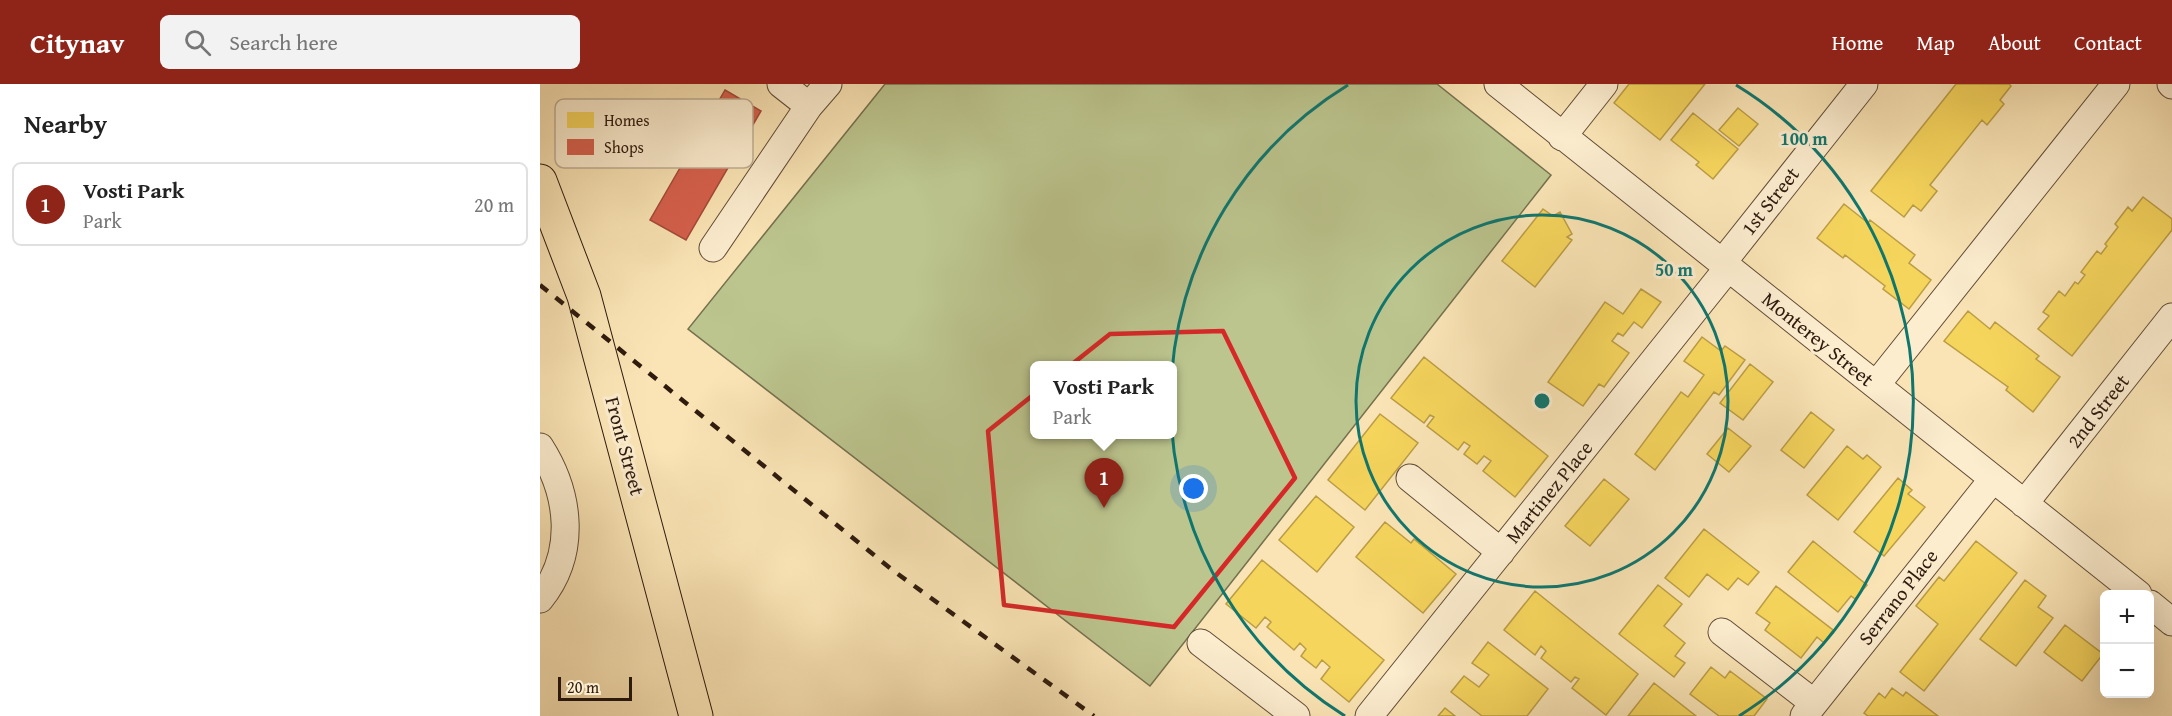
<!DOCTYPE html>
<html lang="en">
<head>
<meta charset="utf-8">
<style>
  body { margin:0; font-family:"Gentium Book Plus",serif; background:#f2f2f2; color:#222 }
  .controls { position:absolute; right:18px; bottom:18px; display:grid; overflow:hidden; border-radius:9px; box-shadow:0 6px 24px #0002 }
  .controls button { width:54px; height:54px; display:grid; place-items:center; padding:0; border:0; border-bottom:2px solid #e0e0e0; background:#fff; color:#222; font:30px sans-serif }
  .scale { position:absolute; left:18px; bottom:15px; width:74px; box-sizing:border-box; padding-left:6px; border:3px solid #2e1a0e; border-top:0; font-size:16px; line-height:21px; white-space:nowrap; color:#2e1a0e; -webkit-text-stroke:4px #fcedcf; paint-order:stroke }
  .you { position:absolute; left:654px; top:405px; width:21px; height:21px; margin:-15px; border:4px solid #fff; border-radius:50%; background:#1a73e8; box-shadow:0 0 0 9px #1a73e833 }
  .badge { display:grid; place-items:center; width:39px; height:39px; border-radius:50%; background:#8f2418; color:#fff; font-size:20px; font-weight:700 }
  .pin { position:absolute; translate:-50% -50px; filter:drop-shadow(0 2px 3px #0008) }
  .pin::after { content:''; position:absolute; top:32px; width:21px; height:18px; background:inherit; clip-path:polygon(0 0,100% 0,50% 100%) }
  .popup { position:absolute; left:490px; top:277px; width:147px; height:78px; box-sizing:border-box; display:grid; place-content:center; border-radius:9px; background:#fff; filter:drop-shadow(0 2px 4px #0005); font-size:20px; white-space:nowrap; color:#767676 }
  .popup b { font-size:22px; color:#222 }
  .popup::after { content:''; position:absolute; left:50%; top:100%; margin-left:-12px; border:12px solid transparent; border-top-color:#fff }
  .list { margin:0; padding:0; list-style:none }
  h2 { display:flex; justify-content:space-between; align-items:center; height:78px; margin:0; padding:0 24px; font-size:26px }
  h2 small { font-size:20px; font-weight:400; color:#767676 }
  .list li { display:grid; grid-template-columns:39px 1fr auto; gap:18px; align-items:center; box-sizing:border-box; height:84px; margin:0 12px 12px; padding:0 12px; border:2px solid #e0e0e0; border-radius:9px }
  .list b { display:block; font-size:22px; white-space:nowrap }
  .list p { margin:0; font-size:20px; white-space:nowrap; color:#767676 }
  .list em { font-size:20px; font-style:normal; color:#767676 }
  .icon { flex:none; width:33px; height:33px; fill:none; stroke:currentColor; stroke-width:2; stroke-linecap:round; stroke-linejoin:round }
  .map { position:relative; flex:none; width:1632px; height:632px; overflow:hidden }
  header { display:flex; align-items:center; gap:36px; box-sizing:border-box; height:84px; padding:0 30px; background:#8f2418; color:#fff }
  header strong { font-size:28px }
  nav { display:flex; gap:33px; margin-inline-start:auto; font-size:21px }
  .search { width:420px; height:54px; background:#f2f2f2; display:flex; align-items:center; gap:15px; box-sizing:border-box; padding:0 21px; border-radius:9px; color:#767676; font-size:22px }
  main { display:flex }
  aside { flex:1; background:#fff }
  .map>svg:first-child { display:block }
  .green { fill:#bcc58e; stroke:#75704e; stroke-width:1.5; fill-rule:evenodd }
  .homes { fill:#f6d55c; stroke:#ba9d45; stroke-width:1.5 }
  .shops { fill:#d6604d; stroke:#a44b3a; stroke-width:1.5 }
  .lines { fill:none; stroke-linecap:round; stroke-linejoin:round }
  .minor-casing { stroke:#614c38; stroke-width:29 }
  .major-casing { stroke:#2e1a0e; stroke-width:35 }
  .minor { stroke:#fcedcf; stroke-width:27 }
  .major { stroke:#fae4b5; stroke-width:33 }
  .rail { stroke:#2e1a0e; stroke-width:4.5; stroke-dasharray:10 10; stroke-linecap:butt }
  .marked { fill:none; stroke:#d62828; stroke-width:4.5; stroke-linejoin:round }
  .ring { fill:none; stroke:#0f766e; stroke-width:3 }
  .labels { text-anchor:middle; stroke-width:6; stroke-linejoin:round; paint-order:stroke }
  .street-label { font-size:20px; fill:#2e1a0e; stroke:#fcedcf }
  .key { fill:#fcedcf; stroke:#beae95; stroke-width:1.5 }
  .key-label { font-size:16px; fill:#2e1a0e }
  .centre { fill:#0f766e; stroke:#fcedcf; stroke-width:3 }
  .ring-label { font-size:18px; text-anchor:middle; font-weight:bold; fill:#0f766e; stroke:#fcedcf; stroke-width:6; stroke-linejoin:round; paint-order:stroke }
</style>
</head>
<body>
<header>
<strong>Citynav</strong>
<div class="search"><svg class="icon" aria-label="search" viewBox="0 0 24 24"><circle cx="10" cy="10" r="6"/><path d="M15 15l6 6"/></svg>Search here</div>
<nav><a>Home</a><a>Map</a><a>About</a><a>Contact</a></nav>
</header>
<main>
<aside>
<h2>Nearby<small></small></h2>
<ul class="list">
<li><span class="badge">1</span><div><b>Vosti Park</b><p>Park</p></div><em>20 m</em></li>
</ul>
</aside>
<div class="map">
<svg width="1632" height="632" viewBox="0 0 1632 632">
  <rect width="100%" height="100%" fill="#fae4b5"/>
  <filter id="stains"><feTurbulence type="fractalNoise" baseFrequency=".00333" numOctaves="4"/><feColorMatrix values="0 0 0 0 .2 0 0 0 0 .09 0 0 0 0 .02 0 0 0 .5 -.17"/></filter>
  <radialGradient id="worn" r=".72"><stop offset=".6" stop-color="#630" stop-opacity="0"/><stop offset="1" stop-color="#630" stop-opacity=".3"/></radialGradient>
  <path class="green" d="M345,0H897L1011,91L610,602L148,245ZM495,282H633V350H495Z"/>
  <path class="homes" d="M1089,0H1165L1120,56L1074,19Z
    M1416,0H1469L1471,2L1460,16L1464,20L1447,41L1442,36L1390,101L1397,107L1381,127L1373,121L1364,133L1331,107Z
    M1198,24L1218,40L1199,62L1179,46Z
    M1153,29L1198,65L1173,95L1156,81L1159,78L1131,56Z
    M1603,113L1632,135V146L1532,272L1498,245L1509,232L1503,228L1519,207L1525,212L1535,198L1538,200L1545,191L1541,188L1557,167L1561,170L1567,162L1565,160L1578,143L1575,140L1588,123L1592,127Z
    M1304,120L1328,139L1330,136L1375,171L1369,179L1391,196L1369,225L1343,205L1345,202L1305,171L1303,174L1277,154Z
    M1003,125L1013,132L1020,128L1032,150L1027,153L1032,156L995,203L962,177Z
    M1101,205L1121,218L1102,244L1094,238L1083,252L1078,249L1072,257L1089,269L1064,303L1059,300L1043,322L1008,298L1065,218L1083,230Z
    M1428,227L1450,245L1455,238L1499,272L1496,275L1520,293L1493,328L1466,306L1468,303L1404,257Z
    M1162,253L1181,267L1185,262L1205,276L1179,311L1174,308L1115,386L1095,370L1141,308L1148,313L1164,291L1144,277Z
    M884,273L1008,372L975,413L943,387L951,377L944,372L937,380L924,370L930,362L924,358L918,366L887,342L894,333L890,331L884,339L851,314Z
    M1210,280L1233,298L1203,336L1180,319Z
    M1271,328L1294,346L1264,384L1241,366Z
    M840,330L878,359L825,426L788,396Z
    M1188,344L1211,362L1189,388L1167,370Z
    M1307,362L1323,375L1327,371L1341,383L1298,436L1267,411Z
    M1358,394L1372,406L1368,410L1385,423L1344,472L1314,448Z
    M1064,395L1089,415L1050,462L1025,442Z
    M776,412L814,443L777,488L739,456Z
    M845,438L871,459L874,455L916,490L883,529L816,473Z
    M1164,445L1219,488L1208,501L1198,494L1188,506L1167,490L1149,513L1125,494Z
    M1273,457L1327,501L1315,515L1311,512L1298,528L1248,488Z
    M1436,457L1477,489L1384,607L1360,588L1398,540L1376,522L1399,493L1404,497Z
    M722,476L844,576L809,618L781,595L790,583L782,576L776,584L761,572L766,565L760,559L754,566L727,543L731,538L725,533L716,544L686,520Z
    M1485,496L1506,512L1498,523L1513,534L1476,582L1440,555Z
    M1118,501L1142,520L1124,542L1145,559L1135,572L1145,579L1134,593L1079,550Z
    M1236,502L1293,546L1284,559L1277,553L1261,574L1225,546L1230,539L1216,529Z
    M995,507L1098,590L1066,631L1032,604L1039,595L1035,593L1031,598L1001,574L1006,567L1001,562L995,571L964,546Z
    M1525,541L1563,570L1542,597L1504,568Z
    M948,558L1008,605L987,632H942L911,608L924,592L939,603L949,591L932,579Z
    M1171,583L1185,594L1190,587L1227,615L1214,632H1179L1150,610Z
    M1114,599L1156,632H1088Z
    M1352,604L1363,612L1366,608L1398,632H1328L1324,629L1339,609L1345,614Z
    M905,624L915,632H898Z"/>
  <path class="shops" d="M185,6L221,27L146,156L110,136Z"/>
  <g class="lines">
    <defs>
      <path id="minor" d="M241,0L269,22
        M958,0L1598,510
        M1631,0L1632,1
        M1022,53L1064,0
        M173,164L269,22L288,0
        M1182,179L1324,0
        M1336,301L1576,0
        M0,363C30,410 37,469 0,515
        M870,394L961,468
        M1484,420L1632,233
        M1610,520L1632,538
        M1182,548L1274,619
        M661,559L756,632
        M829,632L1188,184
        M1264,632L1453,395"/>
      <path id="major" d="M0,97L44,212L156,632"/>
    </defs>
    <use href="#minor" class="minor-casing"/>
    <use href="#major" class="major-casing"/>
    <use href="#minor" class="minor"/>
    <use href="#major" class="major"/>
    <path class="rail" d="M0,201L355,488L554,632"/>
  </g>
  <path class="marked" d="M683,247L755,394L634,543L464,521L448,347L570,250Z"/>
  <g class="ring">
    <circle cx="1002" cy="317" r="186"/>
    <path d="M805 632A371 371 0 0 1 808 1M1196 1A371 371 0 0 1 1199 632"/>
  </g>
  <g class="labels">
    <g class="street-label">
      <text transform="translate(1230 117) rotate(-52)" y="7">1st Street</text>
      <text transform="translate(1278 255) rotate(39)" y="7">Monterey Street</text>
      <text transform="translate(1558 327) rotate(-52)" y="7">2nd Street</text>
      <text transform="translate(85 362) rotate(75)" y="7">Front Street</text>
      <text transform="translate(1009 408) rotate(-51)" y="7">Martinez Place</text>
      <text transform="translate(1358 513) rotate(-52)" y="7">Serrano Place</text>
    </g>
  </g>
  <rect x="15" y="15" width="198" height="69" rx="9" class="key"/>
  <rect x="27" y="28" width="27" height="16" fill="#f6d55c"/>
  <rect x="27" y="55" width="27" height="16" fill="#d6604d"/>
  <g class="key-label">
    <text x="64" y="42">Homes</text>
    <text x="64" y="69">Shops</text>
  </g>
  <circle cx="1002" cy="317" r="9" class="centre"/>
  <g class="ring-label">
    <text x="1264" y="61">100 m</text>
    <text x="1134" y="192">50 m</text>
  </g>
  <rect width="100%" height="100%" filter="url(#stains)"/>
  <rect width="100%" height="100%" fill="url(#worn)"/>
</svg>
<div class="controls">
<button>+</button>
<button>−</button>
</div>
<div class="scale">20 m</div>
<div class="you"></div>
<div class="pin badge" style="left:564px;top:424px">1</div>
<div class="popup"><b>Vosti Park</b>Park</div>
</div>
</main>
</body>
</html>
